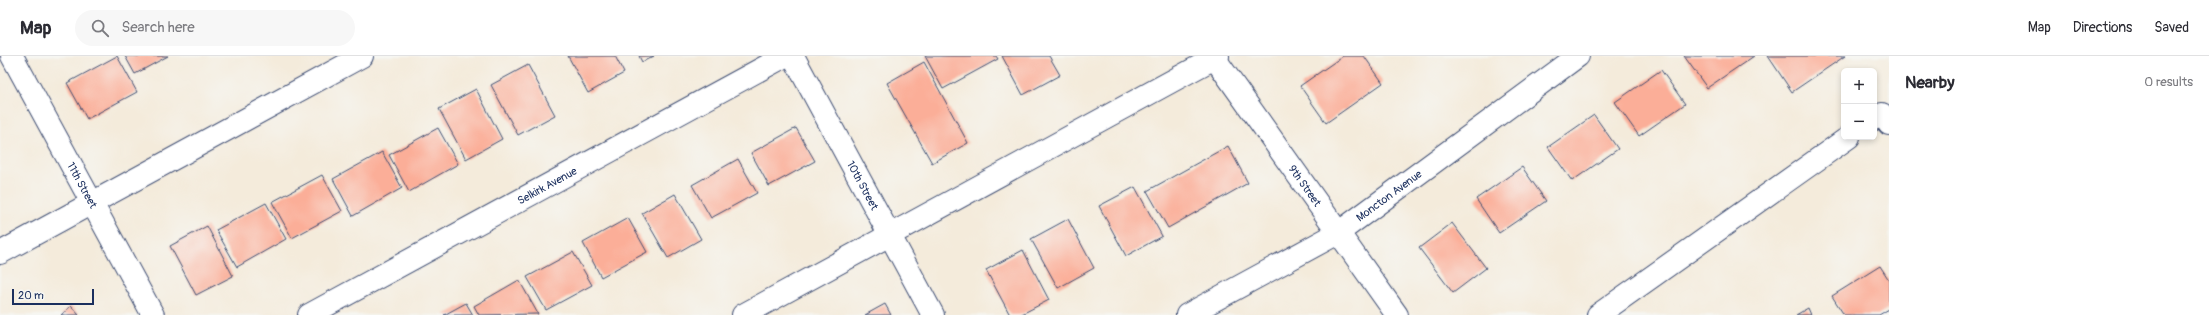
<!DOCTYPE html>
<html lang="en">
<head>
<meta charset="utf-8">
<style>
  body { margin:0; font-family:Pangolin,sans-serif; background:#f7f7f7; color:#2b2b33 }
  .controls { position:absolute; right:12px; top:12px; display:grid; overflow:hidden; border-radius:6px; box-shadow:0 2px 6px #0003 }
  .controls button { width:36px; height:36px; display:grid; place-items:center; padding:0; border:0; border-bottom:1px solid #e1e1e2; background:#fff; color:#2b2b33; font:20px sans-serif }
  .scale { position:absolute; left:12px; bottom:10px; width:82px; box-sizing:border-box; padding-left:4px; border:2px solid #1b2f5e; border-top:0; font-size:11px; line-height:14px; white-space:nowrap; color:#1b2f5e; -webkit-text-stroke:3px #f6f6f2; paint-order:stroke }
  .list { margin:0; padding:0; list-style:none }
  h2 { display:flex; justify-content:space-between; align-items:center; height:52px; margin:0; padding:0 16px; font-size:17px }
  h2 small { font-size:13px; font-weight:400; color:#7c7c81 }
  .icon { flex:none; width:22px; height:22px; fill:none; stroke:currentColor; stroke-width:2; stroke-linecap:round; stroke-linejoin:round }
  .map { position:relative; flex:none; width:1889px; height:259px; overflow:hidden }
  header { display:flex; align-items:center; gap:24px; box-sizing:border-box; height:56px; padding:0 20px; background:#fff; border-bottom:1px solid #e1e1e2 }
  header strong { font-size:19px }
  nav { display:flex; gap:22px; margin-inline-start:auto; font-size:14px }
  .search { width:280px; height:36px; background:#f7f7f7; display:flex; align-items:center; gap:10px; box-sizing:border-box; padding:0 14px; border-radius:22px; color:#7c7c81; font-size:15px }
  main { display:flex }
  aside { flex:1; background:#fff }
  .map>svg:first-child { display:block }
  .building { fill:#fbae98 }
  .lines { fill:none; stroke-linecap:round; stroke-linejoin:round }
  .minor-casing { stroke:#3c4b71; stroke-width:24 }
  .minor { stroke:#fff; stroke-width:22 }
  .labels { text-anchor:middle; stroke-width:3; stroke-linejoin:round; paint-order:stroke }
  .street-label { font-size:11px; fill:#1b2f5e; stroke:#f6f6f2 }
</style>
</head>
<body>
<header>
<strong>Map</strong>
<div class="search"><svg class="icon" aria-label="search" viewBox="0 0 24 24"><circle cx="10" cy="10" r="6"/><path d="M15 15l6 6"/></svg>Search here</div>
<nav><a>Map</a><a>Directions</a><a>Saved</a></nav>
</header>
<main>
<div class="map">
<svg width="1889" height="259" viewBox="0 0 1889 259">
  <rect width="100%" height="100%" fill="#f6f6f2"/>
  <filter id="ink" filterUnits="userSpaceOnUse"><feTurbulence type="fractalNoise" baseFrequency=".025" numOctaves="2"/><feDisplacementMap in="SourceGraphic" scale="8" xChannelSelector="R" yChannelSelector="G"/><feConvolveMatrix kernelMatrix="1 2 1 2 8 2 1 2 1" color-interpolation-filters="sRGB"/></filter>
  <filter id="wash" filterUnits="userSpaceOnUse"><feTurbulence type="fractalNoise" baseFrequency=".012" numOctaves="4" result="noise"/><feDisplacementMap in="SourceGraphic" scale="16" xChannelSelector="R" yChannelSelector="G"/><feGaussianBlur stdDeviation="0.9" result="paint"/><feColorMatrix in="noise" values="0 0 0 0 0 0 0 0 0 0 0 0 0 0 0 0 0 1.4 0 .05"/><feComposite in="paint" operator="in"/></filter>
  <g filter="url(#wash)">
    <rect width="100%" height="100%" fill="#f4ebdb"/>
    <g id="blocks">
      <path class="building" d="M117,0L137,36L87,63L67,27Z
        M125,0H168L135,18Z
        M568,0H615L624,17L588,37Z
        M639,0H654L642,6Z
        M925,0H996L998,3L943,33Z
        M1002,0H1049L1060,19L1023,39Z
        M1343,0H1364L1383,27L1326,67L1300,30Z
        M1684,0H1754L1707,32Z
        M1768,0H1845L1792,36Z
        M924,6L968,87L932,107L887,27Z
        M528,9L555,59L518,79L491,29Z
        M1661,14L1685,48L1639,80L1615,46Z
        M476,33L502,83L466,103L439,53Z
        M1594,59L1618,93L1572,125L1548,91Z
        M438,72L458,108L409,136L389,99Z
        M796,72L815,105L769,130L751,97Z
        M1228,90L1248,127L1168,172L1147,135Z
        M382,96L402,132L353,160L333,123Z
        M738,103L757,137L711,162L692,129Z
        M1522,111L1546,145L1499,177L1476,143Z
        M322,119L342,155L292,182L272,146Z
        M1135,131L1162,180L1126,200L1099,150Z
        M675,138L701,183L668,202L642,157Z
        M266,147L286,183L237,211L216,174Z
        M628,162L647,196L601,221L583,187Z
        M1068,163L1094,212L1058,232L1031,183Z
        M1452,167L1486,212L1453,237L1419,192Z
        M207,170L233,220L196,239L170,190Z
        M1023,194L1049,244L1020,259H1010L986,214Z
        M573,196L592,229L546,254L527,221Z
        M1880,210L1889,224V253L1879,259H1844L1832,240Z
        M519,224L538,258L479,259L474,250Z
        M466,247L473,259H444Z
        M885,248L891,259H865Z
        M71,250L79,259H61Z
        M1808,252L1811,259H1796Z"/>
    </g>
  </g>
  <g filter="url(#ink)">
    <use href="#blocks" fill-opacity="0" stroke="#3c4b71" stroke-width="1"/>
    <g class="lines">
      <defs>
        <g id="minor">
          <path id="s1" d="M12,0L153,259"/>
          <path id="s2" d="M793,0L933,259"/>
          <path id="s3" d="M1213,0L1397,259"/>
          <path d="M1874,63L1882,58L1889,68"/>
          <path d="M0,197L362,0"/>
          <path id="s4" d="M309,259L785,0"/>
          <path d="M743,259L1218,0"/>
          <path id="s5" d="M1187,259L1338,177L1578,0"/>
          <path d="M1598,259L1849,81"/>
        </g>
      </defs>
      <use href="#minor" class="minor-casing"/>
      <use href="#minor" class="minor"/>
    </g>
  </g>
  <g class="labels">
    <g class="street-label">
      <text dy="4" stroke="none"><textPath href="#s1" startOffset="147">11th Street</textPath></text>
      <text dy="4" stroke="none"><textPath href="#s4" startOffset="271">Selkirk Avenue</textPath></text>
      <text dy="4" stroke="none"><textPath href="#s2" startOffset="147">10th Street</textPath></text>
      <text dy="4" stroke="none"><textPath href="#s3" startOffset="159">9th Street</textPath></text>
      <text dy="4" stroke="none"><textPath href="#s5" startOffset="235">Moncton Avenue</textPath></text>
    </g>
  </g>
</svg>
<div class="controls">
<button>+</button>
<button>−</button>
</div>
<div class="scale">20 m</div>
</div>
<aside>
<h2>Nearby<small>0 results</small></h2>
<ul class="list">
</ul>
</aside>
</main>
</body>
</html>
